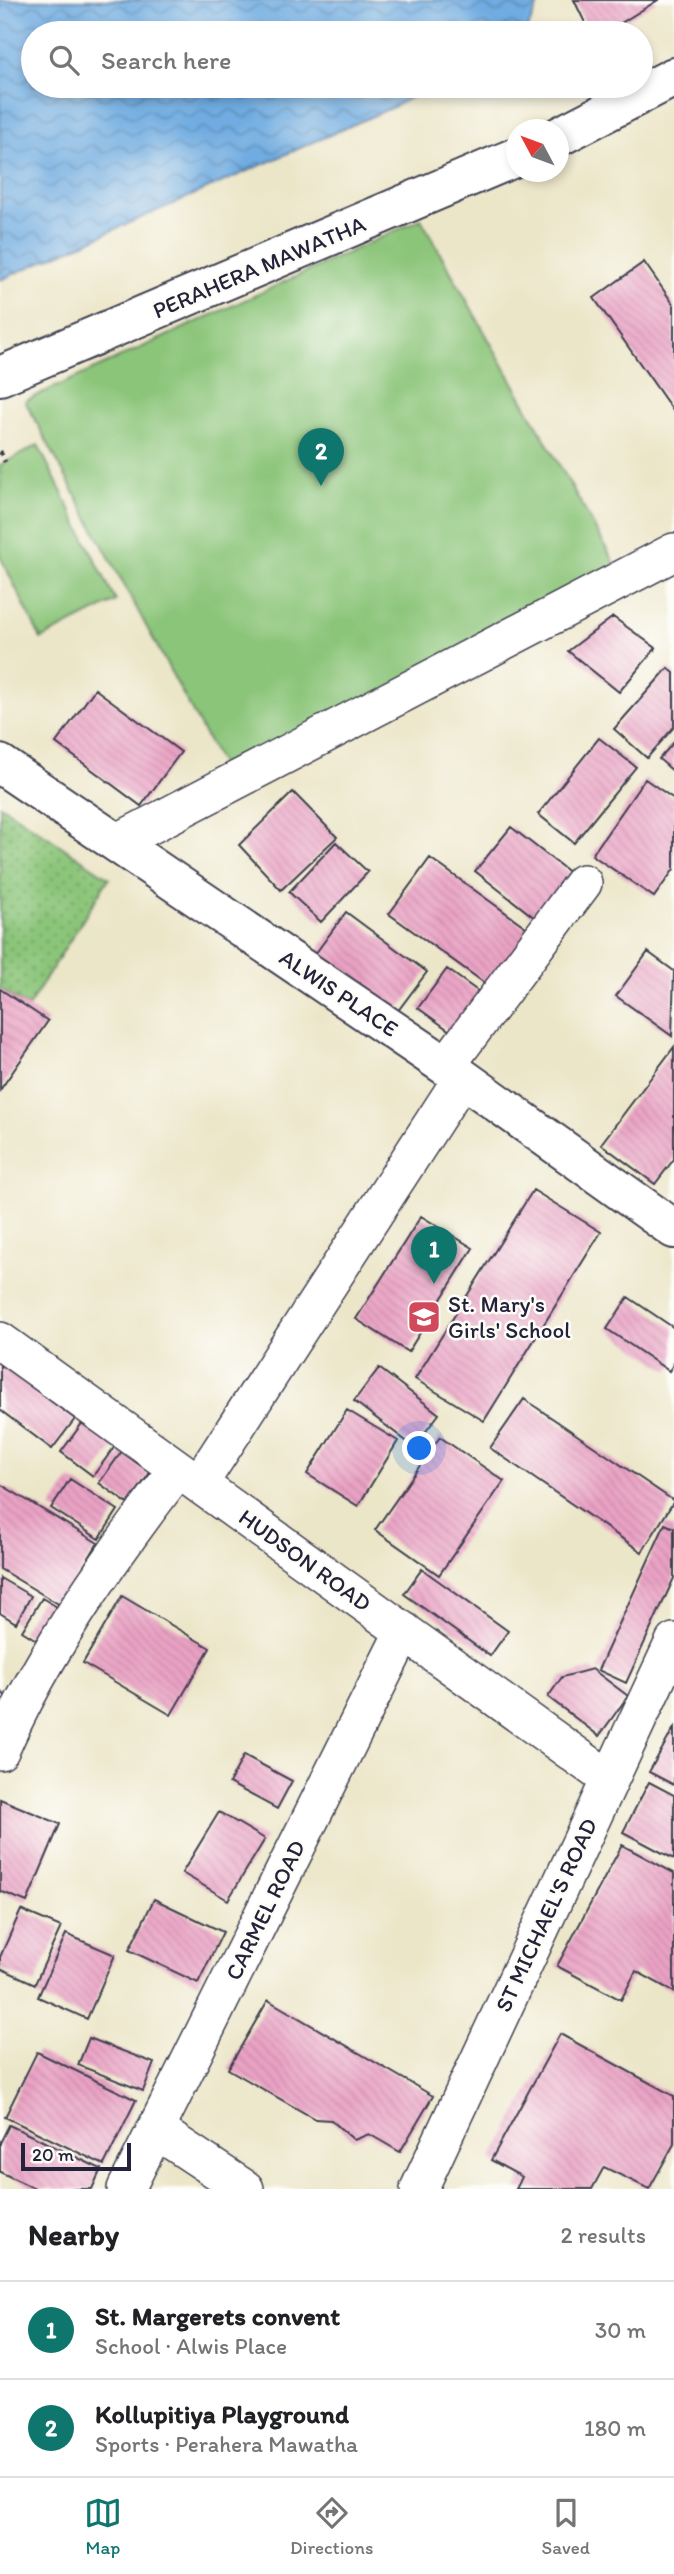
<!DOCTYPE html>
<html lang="en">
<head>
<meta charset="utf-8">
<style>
  body { margin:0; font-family:Itim,sans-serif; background:#f6f6f6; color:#202124 }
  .compass { position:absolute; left:506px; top:119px; width:63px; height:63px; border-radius:50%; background:#fff; box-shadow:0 4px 10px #0003; rotate:311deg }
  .scale { position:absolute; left:21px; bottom:18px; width:110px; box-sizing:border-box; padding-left:7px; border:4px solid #22223b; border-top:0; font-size:19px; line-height:24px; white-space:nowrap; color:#22223b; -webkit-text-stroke:5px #fdfcf7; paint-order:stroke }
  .you { position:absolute; left:420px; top:1449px; width:24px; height:24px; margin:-18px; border:5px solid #fff; border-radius:50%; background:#1a73e8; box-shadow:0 0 0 10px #1a73e833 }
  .badge { display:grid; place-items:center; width:46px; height:46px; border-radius:50%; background:#0f766e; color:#fff; font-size:23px; font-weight:700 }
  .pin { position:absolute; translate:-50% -58px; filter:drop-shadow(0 2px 4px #0008) }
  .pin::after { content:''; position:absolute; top:37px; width:24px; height:21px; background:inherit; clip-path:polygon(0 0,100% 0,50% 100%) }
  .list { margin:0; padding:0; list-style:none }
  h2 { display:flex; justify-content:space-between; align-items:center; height:91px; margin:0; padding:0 28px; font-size:30px }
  h2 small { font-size:23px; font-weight:400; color:#757577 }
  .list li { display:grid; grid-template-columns:46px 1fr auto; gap:21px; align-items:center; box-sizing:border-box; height:98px; padding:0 28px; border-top:2px solid #e0e0e0 }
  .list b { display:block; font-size:26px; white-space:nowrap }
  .list p { margin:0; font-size:23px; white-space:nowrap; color:#757577 }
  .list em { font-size:23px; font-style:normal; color:#757577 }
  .icon { flex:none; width:38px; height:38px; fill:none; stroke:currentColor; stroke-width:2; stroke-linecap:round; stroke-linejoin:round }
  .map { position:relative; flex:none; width:674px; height:2189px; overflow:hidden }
  .search { position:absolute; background:#fff; box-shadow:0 4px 10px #0003; left:21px; right:21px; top:21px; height:77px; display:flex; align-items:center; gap:18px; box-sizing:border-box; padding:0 24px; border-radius:38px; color:#757577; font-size:26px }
  .sheet { height:287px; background:#fff }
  nav { display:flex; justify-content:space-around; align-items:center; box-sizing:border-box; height:98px; border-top:2px solid #e0e0e0; background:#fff; font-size:19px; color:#757577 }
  nav a { display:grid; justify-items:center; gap:4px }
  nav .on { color:#0f766e }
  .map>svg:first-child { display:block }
  .grass { fill:url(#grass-dots); stroke:#56745a; stroke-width:2 }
  .park { fill:#8bc579; stroke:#56745a; stroke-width:2 }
  .water { fill:url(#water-waves); stroke:#48678e; stroke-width:2 }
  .building { fill:url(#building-back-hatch) }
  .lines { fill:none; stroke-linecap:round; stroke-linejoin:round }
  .minor-casing { stroke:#403f50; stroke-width:40 }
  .tertiary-casing { stroke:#403f50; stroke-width:42 }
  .secondary-casing { stroke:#403f50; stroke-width:42 }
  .path { stroke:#403f50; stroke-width:4.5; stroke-dasharray:5 5; stroke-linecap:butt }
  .minor { stroke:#fff; stroke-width:37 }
  .tertiary { stroke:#fff; stroke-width:38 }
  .secondary { stroke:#fff; stroke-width:38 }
  .labels { text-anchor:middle; stroke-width:5; stroke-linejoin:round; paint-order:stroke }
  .street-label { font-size:23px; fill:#22223b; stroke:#fdfcf7 }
  .poi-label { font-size:23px; fill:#22223b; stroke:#fdfcf7; text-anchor:start }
</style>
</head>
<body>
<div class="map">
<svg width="674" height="2189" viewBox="0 0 674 2189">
  <defs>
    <pattern id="grass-dots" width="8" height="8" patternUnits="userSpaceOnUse" patternTransform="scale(1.75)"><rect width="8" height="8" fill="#8bc579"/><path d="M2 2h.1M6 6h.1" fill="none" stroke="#71a064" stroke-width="1.8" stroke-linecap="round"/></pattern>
    <pattern id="water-waves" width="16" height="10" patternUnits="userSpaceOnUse" patternTransform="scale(1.75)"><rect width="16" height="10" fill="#6face1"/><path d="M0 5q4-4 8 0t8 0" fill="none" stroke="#5b8cb8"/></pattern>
    <pattern id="building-back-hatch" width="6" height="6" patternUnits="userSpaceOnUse" patternTransform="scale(1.75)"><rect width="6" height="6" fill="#eaa2c4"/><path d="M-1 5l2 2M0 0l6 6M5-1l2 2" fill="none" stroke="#c88ba9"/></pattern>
  </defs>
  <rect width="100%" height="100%" fill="#fdfcf7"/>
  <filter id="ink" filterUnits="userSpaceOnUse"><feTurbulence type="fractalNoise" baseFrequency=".0143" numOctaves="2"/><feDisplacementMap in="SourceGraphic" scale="14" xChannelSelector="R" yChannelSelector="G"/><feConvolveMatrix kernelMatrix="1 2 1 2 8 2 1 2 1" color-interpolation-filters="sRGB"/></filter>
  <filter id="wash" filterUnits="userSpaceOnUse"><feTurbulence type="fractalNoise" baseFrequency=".00686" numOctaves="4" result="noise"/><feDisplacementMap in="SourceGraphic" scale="28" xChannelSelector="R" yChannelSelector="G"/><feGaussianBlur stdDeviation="1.57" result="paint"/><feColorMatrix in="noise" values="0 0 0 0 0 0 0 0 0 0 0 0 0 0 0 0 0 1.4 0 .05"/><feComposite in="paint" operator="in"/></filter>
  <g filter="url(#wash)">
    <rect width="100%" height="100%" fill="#ece6c9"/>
    <path class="grass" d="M0,805L109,878L28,1007L0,989Z"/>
    <path class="park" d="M421,219L619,571L227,776L25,401Z
      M38,445L116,601L41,639L0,556V465Z"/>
    <path class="water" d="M0,0H540L526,33H33V86H432L393,107L0,280Z"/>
    <g id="blocks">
      <path class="building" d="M574,0H658L605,33H590Z
        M644,262L674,305V412L594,298Z
        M613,617L656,648L619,692L568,651Z
        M668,668L674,673V727L647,758L614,729Z
        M95,689L181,752L141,806L56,743Z
        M599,738L636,767L574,843L538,814Z
        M674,742V772L659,759Z
        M645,779L674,799V869L654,897L592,855Z
        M293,792L337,837L281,890L239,845Z
        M511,827L575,877L540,922L475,871Z
        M336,842L368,872L321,922L289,892Z
        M430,858L534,933L493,989L389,914Z
        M346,912L427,972L391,1020L310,961Z
        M648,952L674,971L672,1036L616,996Z
        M447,969L490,1000L461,1039L418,1008Z
        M0,989L48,1021L0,1090Z
        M674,1047V1159L655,1184L601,1144Z
        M533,1190L601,1232L484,1421L415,1379Z
        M421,1216L473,1248L408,1352L356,1319Z
        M628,1297L674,1328V1363L669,1371L607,1329Z
        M0,1363L75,1419L52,1449L0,1410Z
        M379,1368L439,1414L414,1447L354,1401Z
        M524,1399L674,1501L642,1552L490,1448Z
        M347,1410L398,1441L358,1506L307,1474Z
        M86,1418L118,1442L93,1476L61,1452Z
        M440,1437L504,1481L439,1575L375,1530Z
        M128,1443L156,1464L128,1504L99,1483Z
        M70,1479L118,1510L99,1539L51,1508Z
        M0,1484L98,1543L60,1605L0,1569Z
        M665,1524L674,1528V1578L626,1683L598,1670Z
        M422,1569L508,1631L490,1656L404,1594Z
        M0,1578L31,1596L16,1623L0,1613Z
        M122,1596L210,1648L171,1715L83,1663Z
        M42,1598L67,1613L46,1646L22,1631Z
        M592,1669L628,1696L599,1736L548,1697L562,1677Z
        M0,1691L15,1704L0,1723Z
        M674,1728V1785L649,1772Z
        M244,1755L292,1781L277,1809L229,1783Z
        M649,1782L674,1795V1859L623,1832Z
        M0,1799L60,1824L27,1902L0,1891Z
        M219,1812L265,1839L228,1900L182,1873Z
        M622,1845L674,1873V1992L636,1971L621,2000L557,1966Z
        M154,1899L223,1932L198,1983L129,1950Z
        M21,1910L61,1927L35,1984L0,1968V1957Z
        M66,1934L115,1955L87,2019L38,1997Z
        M268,2000L433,2096L400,2152L369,2134L354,2140L331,2120L315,2119L228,2069Z
        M560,2034L674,2096V2144L649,2189L604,2167L592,2189H516L522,2177L491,2160Z
        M89,2038L154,2063L143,2091L78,2065Z
        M37,2052L136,2100L104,2165L5,2117Z
        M9,2125L101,2169L92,2189H36L0,2172V2143Z"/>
    </g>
  </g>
  <g filter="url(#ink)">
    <use href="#blocks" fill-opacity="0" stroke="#403f50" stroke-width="2"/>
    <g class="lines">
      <defs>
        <path id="minor" d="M118,842L674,552
          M446,1066L583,883
          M0,1341L609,1779
          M199,1484L462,1078
          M0,1751C45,1649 111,1557 178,1469
          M156,2130L245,2189
          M126,2189L404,1631
          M419,2189L674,1642"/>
        <path id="tertiary" d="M0,764L446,1066L674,1229"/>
        <path id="secondary" d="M558,137L674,77
          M0,376L516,157"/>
      </defs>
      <use href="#minor" class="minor-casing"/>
      <use href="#tertiary" class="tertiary-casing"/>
      <use href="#secondary" class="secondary-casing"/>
      <path class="path" d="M0,451L5,462"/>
      <use href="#minor" class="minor"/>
      <use href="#tertiary" class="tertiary"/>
      <use href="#secondary" class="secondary"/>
    </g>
  </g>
  <defs>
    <symbol id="school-square" viewBox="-11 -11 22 22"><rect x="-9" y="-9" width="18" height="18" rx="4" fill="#d1495b" stroke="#fdfcf7"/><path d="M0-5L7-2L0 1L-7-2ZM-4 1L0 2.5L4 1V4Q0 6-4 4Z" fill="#fff"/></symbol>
  </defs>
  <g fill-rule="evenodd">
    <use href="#school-square" x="405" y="1298" width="38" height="38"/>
  </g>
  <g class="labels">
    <g class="street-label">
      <text transform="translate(259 267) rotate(-23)" y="8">PERAHERA MAWATHA</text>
      <text transform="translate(339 993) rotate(34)" y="8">ALWIS PLACE</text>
      <text transform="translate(305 1560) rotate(36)" y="8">HUDSON ROAD</text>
      <text transform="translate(265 1910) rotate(-64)" y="8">CARMEL ROAD</text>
      <text transform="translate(546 1915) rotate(-65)" y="8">ST MICHAEL'S ROAD</text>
    </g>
    <g class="poi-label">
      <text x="448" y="1312">St. Mary's<tspan x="448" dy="26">Girls' School</tspan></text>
    </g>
  </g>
</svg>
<svg class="compass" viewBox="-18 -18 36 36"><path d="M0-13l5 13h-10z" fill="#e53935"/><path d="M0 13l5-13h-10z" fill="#757577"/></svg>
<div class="scale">20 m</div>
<div class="you"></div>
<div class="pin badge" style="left:434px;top:1284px">1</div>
<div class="pin badge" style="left:321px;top:486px">2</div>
<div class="search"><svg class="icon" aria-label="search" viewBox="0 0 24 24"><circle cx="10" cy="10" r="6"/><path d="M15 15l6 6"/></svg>Search here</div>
</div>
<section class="sheet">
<h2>Nearby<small>2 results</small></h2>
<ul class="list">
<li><span class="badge">1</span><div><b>St. Margerets convent</b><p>School · Alwis Place</p></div><em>30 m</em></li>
<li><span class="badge">2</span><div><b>Kollupitiya Playground</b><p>Sports · Perahera Mawatha</p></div><em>180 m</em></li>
</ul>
</section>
<nav>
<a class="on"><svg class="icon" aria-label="map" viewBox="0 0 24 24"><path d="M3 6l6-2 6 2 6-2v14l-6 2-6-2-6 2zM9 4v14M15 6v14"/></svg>Map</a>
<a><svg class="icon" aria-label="directions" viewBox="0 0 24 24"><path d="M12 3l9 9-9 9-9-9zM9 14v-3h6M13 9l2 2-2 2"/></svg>Directions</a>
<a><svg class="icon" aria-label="saved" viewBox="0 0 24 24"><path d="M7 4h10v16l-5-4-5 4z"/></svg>Saved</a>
</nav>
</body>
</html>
